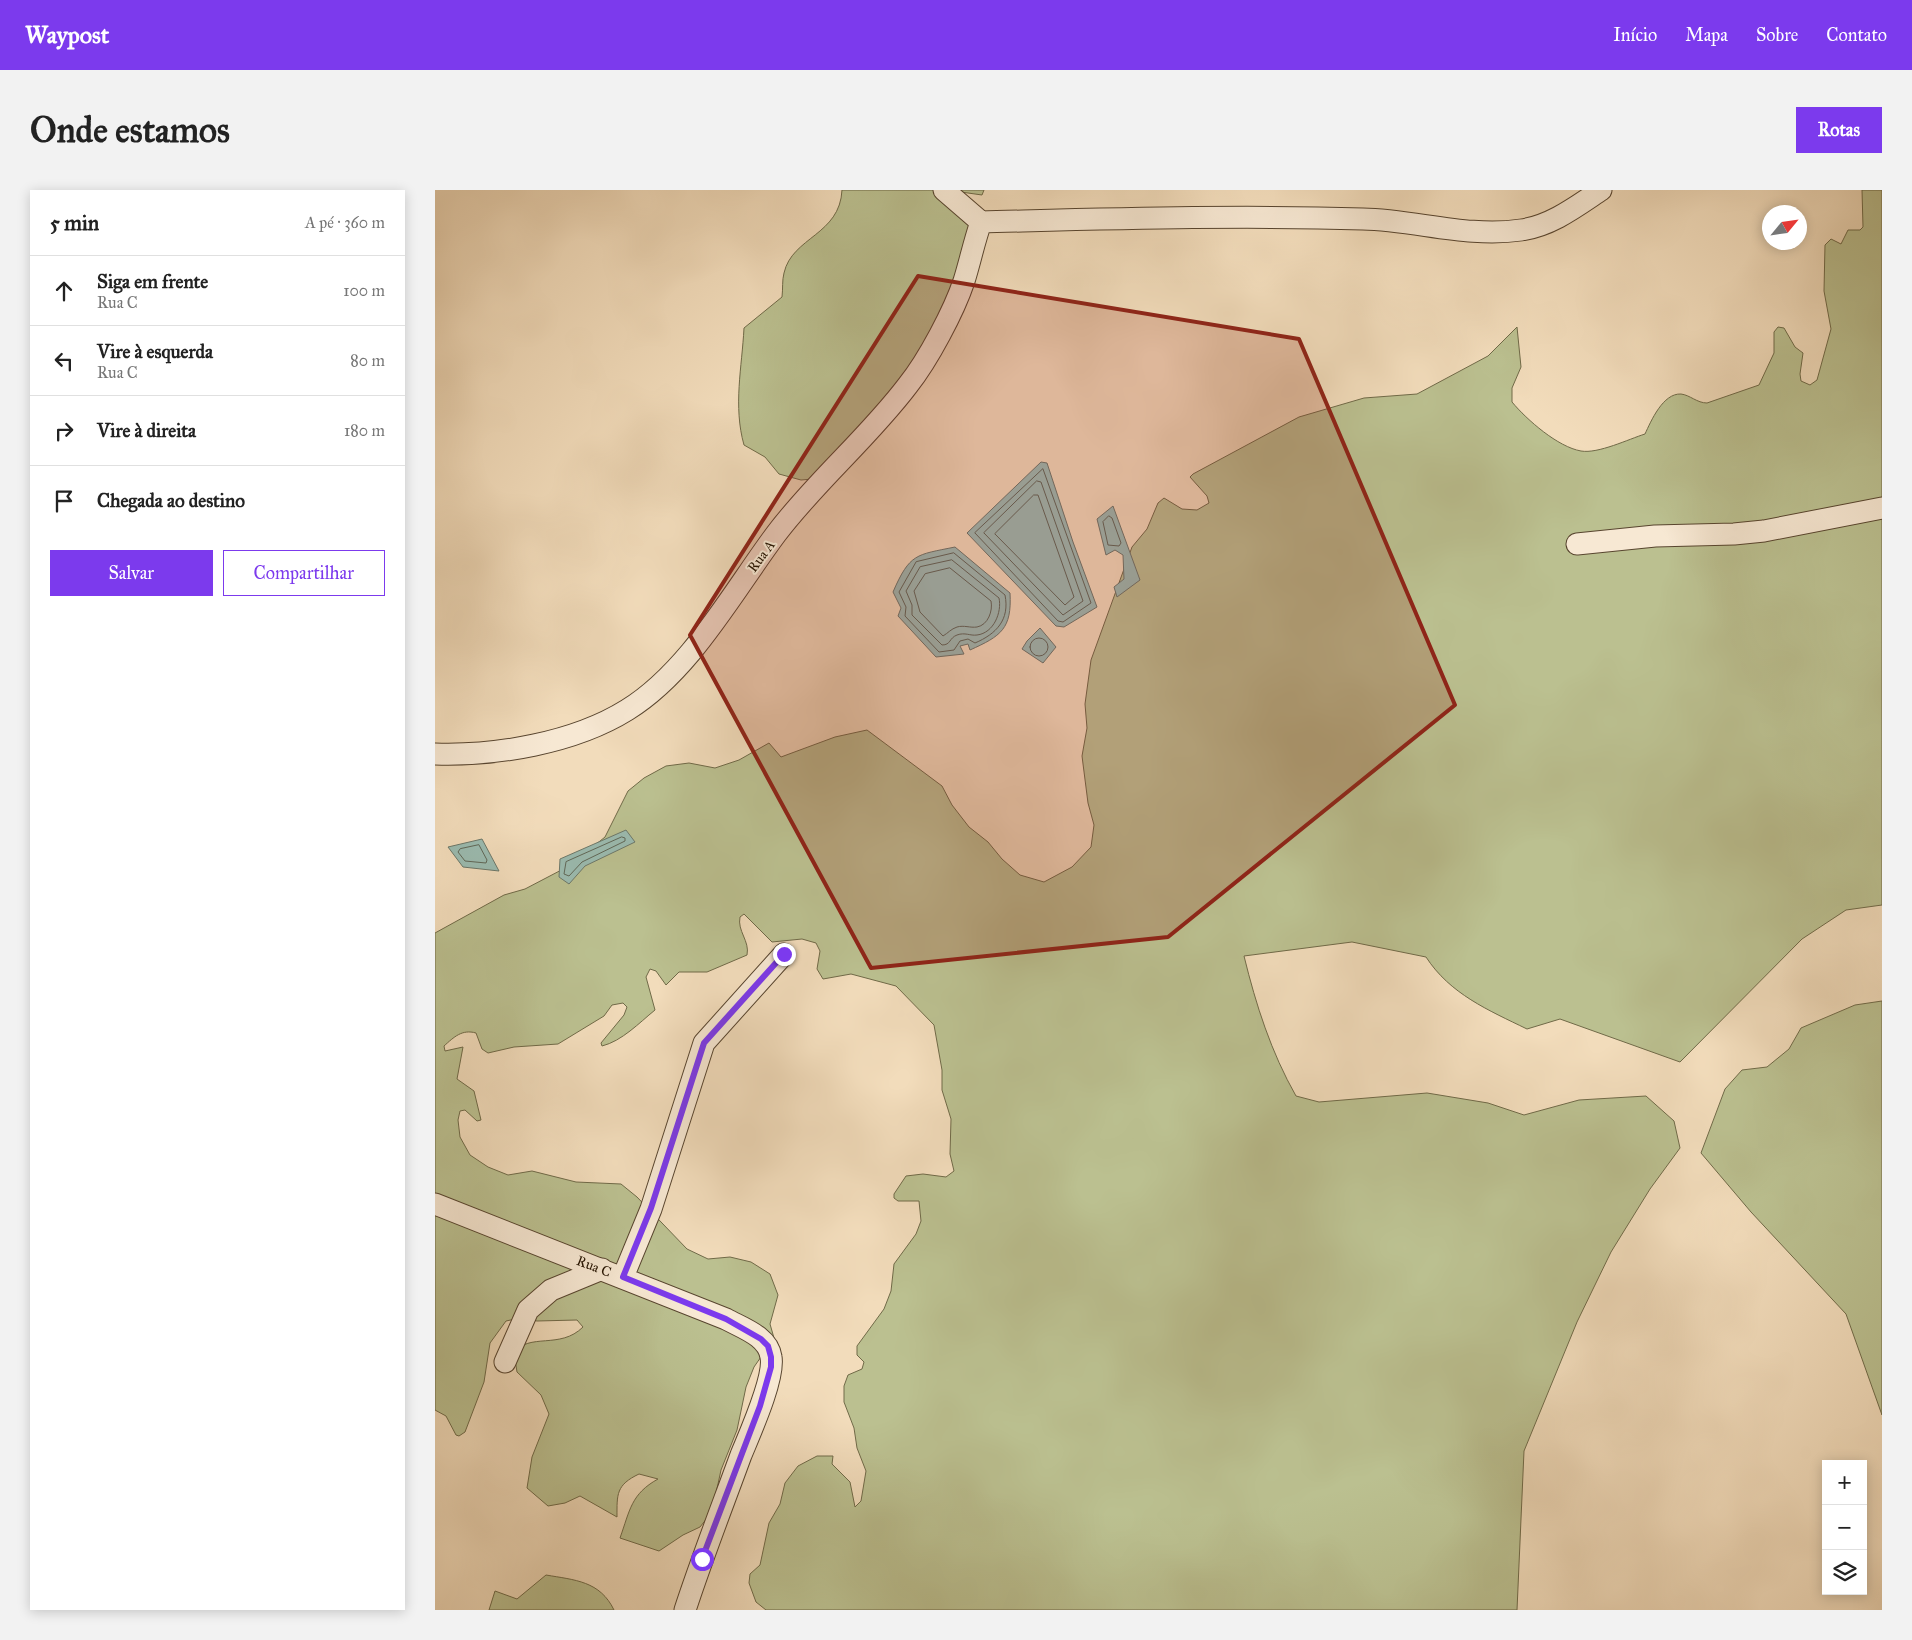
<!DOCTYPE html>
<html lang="pt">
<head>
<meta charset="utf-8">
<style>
  body { margin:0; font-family:"IM FELL Great Primer",serif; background:#f2f2f2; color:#222 }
  .controls { position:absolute; right:15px; bottom:15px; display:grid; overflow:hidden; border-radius:0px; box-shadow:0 2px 12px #0003 }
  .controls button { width:45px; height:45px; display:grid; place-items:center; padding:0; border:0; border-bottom:1px solid #e0e0e0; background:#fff; color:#222; font:25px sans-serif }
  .compass { position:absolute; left:1327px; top:15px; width:45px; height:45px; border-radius:50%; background:#fff; box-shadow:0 2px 12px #0003; rotate:61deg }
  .stop { position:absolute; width:15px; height:15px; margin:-11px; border:4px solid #7c3aed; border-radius:50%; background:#fff }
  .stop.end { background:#7c3aed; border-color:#fff; box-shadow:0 1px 5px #0008 }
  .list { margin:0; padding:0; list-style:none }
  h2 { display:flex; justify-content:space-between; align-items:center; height:65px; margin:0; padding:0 20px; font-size:21px }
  h2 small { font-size:16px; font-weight:400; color:#767676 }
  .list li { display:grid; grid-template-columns:32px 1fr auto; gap:15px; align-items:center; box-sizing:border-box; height:70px; padding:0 20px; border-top:1px solid #e0e0e0 }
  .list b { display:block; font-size:19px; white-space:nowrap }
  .list p { margin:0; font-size:16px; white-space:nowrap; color:#767676 }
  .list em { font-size:16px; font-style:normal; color:#767676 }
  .actions { display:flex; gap:10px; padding:15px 20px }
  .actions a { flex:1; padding:11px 0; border:1px solid #7c3aed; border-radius:0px; text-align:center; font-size:18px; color:#7c3aed }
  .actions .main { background:#7c3aed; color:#fff }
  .icon { flex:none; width:28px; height:28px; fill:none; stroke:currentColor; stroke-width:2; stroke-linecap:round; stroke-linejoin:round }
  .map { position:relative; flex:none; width:1447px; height:1420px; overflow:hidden; border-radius:0px }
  header { display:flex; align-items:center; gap:30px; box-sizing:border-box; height:70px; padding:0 25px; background:#7c3aed; color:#fff }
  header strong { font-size:24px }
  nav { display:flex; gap:28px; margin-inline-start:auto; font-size:18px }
  .intro { display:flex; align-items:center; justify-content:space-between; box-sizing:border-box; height:120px; padding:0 30px }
  h1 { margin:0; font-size:35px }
  .button { padding:12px 22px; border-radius:0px; background:#7c3aed; color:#fff; font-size:18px; font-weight:700 }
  main { display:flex; gap:30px; padding:0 30px }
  aside { flex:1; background:#fff; border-radius:0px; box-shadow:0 2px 12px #0003 }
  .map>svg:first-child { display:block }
  .green { fill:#bbc090; stroke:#706a48 }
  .water { fill:#9bbcb1; stroke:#6c786a }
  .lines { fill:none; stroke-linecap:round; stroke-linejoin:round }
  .shore { stroke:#606858; stroke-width:1 }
  .minor-casing { stroke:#58452f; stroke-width:23 }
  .minor { stroke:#f7e8d3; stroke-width:21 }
  .route { stroke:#7c3aed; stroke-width:6 }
  .marked { fill:#8f2418; fill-opacity:0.2; stroke:#8f2418; stroke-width:4; stroke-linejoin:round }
  .labels { text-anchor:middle; stroke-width:4; stroke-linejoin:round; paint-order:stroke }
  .street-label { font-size:14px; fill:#251300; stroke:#f7e8d3 }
</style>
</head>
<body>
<header>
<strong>Waypost</strong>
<nav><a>Início</a><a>Mapa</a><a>Sobre</a><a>Contato</a></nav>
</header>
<div class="intro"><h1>Onde estamos</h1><a class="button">Rotas</a></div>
<main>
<aside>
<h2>5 min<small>A pé · 360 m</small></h2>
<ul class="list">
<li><svg class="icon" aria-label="ahead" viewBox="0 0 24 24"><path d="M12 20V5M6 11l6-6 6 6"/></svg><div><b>Siga em frente</b><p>Rua C</p></div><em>100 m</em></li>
<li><svg class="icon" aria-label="left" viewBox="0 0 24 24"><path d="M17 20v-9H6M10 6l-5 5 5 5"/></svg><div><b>Vire à esquerda</b><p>Rua C</p></div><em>80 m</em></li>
<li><svg class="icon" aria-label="right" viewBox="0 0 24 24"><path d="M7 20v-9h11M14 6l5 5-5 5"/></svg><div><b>Vire à direita</b></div><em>180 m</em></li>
<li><svg class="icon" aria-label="arrive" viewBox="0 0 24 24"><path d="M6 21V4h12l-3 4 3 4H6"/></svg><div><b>Chegada ao destino</b></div></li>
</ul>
<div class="actions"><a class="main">Salvar</a><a>Compartilhar</a></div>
</aside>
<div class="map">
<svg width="1447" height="1420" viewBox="0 0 1447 1420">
  <rect width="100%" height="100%" fill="#f2dcbb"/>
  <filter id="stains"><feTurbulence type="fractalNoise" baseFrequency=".004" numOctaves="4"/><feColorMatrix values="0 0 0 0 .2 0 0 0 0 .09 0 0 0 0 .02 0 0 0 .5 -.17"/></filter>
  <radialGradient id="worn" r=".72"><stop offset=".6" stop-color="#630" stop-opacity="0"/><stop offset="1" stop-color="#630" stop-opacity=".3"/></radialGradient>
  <path class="green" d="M407,0H549L547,5L526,2L535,35L537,57L471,190L390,288L366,290L344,284L330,267L309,255C298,216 307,177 309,138L347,107C348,99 347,90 349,83C357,47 405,45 407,0Z
    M1427,0H1447V715L1411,720L1367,749L1245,872L1125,829L1092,839C1053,820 1015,804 991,767L917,752L809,766C821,815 836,862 861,906L884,912L992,903L1053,913L1089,925L1144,910L1211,906L1239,931L1245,958L1215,999L1176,1062L1142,1132L1089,1261L1082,1420H331L321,1412L314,1393L315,1384L325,1375L334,1333L345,1314L350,1293L363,1276L382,1266H398L397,1274L415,1292L420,1317L426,1311L431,1281L422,1258L419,1238L409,1212V1196L413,1185L427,1179L429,1172L422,1165V1156L449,1119L456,1101L459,1074L481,1044L486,1031L484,1011H463L459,1008V1004L471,986L488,984L511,987L519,981L515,964L516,929L507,900V880L499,835L461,796L416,784L388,789L382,779L385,761L381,753L367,749L337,752L309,724L305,727C302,741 315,751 312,765L272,782H244L231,795L221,781L215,779L211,787L220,820C204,833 187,851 167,856L166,853L189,825L192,817L188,813L177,815L169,826L123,854L79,857L53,863L47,859L41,843C27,839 19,847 9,856L10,861L28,857L22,889L39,901L46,930L42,931L30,920L25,921L23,930L25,947L35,965L53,977L73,985L97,981L141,992L186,994L202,1007L252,1059L273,1069L295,1067L316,1072L335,1084L343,1105L335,1134L339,1148L319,1177L311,1197L302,1240L286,1280L277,1322L265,1337L248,1345L224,1361L185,1348C195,1320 196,1304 223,1289L204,1284C181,1295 182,1304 182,1327L145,1306L130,1313L113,1316L92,1298L97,1267L114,1224L106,1205L82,1182L79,1163C94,1142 125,1160 148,1137L142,1130L102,1131L85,1128L71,1131L55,1153L49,1192L30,1242L24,1246L21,1245L11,1226L0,1220V743L69,705L90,699L134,676L170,647L193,601L209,588L231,576L254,573L280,578L304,570L334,553L346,567L400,547L432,540L507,596L517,615L534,637L553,652L567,669L585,685L609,692L637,677L656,657L659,635L653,613L647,566L652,538L650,514L656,470L697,357L712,339L723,313L729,308L747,319L762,320L774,313L772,306L755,287L758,284L864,227L929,208L982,204L1053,166L1082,137L1086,177L1077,198V212C1092,230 1123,257 1146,261C1163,264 1194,249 1210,244C1216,231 1228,203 1246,204C1255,205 1262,213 1272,213L1324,195L1339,163V142L1343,137L1349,138L1360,157L1368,163L1365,184L1366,191L1375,195L1382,190L1396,139L1389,101L1390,55L1396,49L1406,54L1413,40H1425L1428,37Z
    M1447,811V1225L1411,1124L1316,1022L1266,963L1290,899L1307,880L1332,877L1354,859L1366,838L1420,815Z
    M111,1385C140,1390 165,1391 179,1420H54L60,1401L82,1409Z"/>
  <path class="water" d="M606,272L612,273L638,352L662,417L629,437L621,436L532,343Z
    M678,316L705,390L682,407L679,397L689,389L688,365L680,360L671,365L662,329Z
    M520,357L575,403C577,439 566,446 535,460L533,454L525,456L529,464L501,467L463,426L466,418L458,402C475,363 481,365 520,357Z
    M605,438L621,457L608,473L587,459L592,451Z
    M191,640L200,652L150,676L134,694L124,687L125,669Z
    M47,649L64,681L28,677L13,657Z"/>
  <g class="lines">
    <path class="shore" d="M608,279L656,413L628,432L623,431L540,343Z
      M602,291L606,292L648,411L628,425L549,343Z
      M599,305H603L639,407L630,415L560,344Z
      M674,326L677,328L686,353L684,356L673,355L668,332Z
      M519,363L570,405C575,430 561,444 540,453L533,449L525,451L519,460L504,462L470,426L471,417L464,402L481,372Z
      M517,370L564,408C567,422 559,443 542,445C535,446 530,442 522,445C514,448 516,455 507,455L477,425V415L471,401L485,377Z
      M515,378L556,411C558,421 553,435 542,437C535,438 529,435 522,437C516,439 513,443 508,446L485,422L479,401L490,384Z
      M595 457a9 9 0 1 1 18 0a9 9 0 1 1-18 0Z
      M187,647L190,648V651L147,672L134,686L129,684L131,672Z
      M44,655L52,670L51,673L30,671L23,662L25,659Z"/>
    <defs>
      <path id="minor" d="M509,0L546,32
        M546,32C673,29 801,25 928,29C981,30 1033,48 1086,40C1116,36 1142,16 1166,0
        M1142,354L1220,346L1299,344L1329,341L1447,318
        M0,564C61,566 139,553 192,520C255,481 297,403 341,344C381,291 433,248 473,195C493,170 519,121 529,91C535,72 539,52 546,32
        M0,1014L291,1129C307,1138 333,1146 336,1167C340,1188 315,1243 306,1265C287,1317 267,1368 250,1420
        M188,1087L216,1019L269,853L349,764
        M70,1172L93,1120L116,1100L167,1079"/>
    </defs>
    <use href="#minor" class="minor-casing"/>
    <use href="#minor" class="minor"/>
  </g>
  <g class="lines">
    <path class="route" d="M267,1369L325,1216L336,1177V1167L333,1156L326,1149L291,1129L188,1087L216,1018L269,853L349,764"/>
  </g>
  <path class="marked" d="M483,86L864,149L1020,515L733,747L436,778L255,445Z"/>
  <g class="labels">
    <g class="street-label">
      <text transform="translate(326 366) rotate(-54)" y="5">Rua A</text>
      <text transform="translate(159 1076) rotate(21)" y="5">Rua C</text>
    </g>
  </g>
  <rect width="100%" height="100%" filter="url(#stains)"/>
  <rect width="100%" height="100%" fill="url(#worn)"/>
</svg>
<div class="controls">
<button>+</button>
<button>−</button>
<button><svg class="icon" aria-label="layers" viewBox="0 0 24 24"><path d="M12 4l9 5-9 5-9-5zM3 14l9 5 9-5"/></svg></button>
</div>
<svg class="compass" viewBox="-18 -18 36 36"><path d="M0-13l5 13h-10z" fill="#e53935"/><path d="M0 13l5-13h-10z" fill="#767676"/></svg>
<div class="stop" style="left:267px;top:1369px"></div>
<div class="stop end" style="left:349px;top:764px"></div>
</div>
</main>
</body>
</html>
